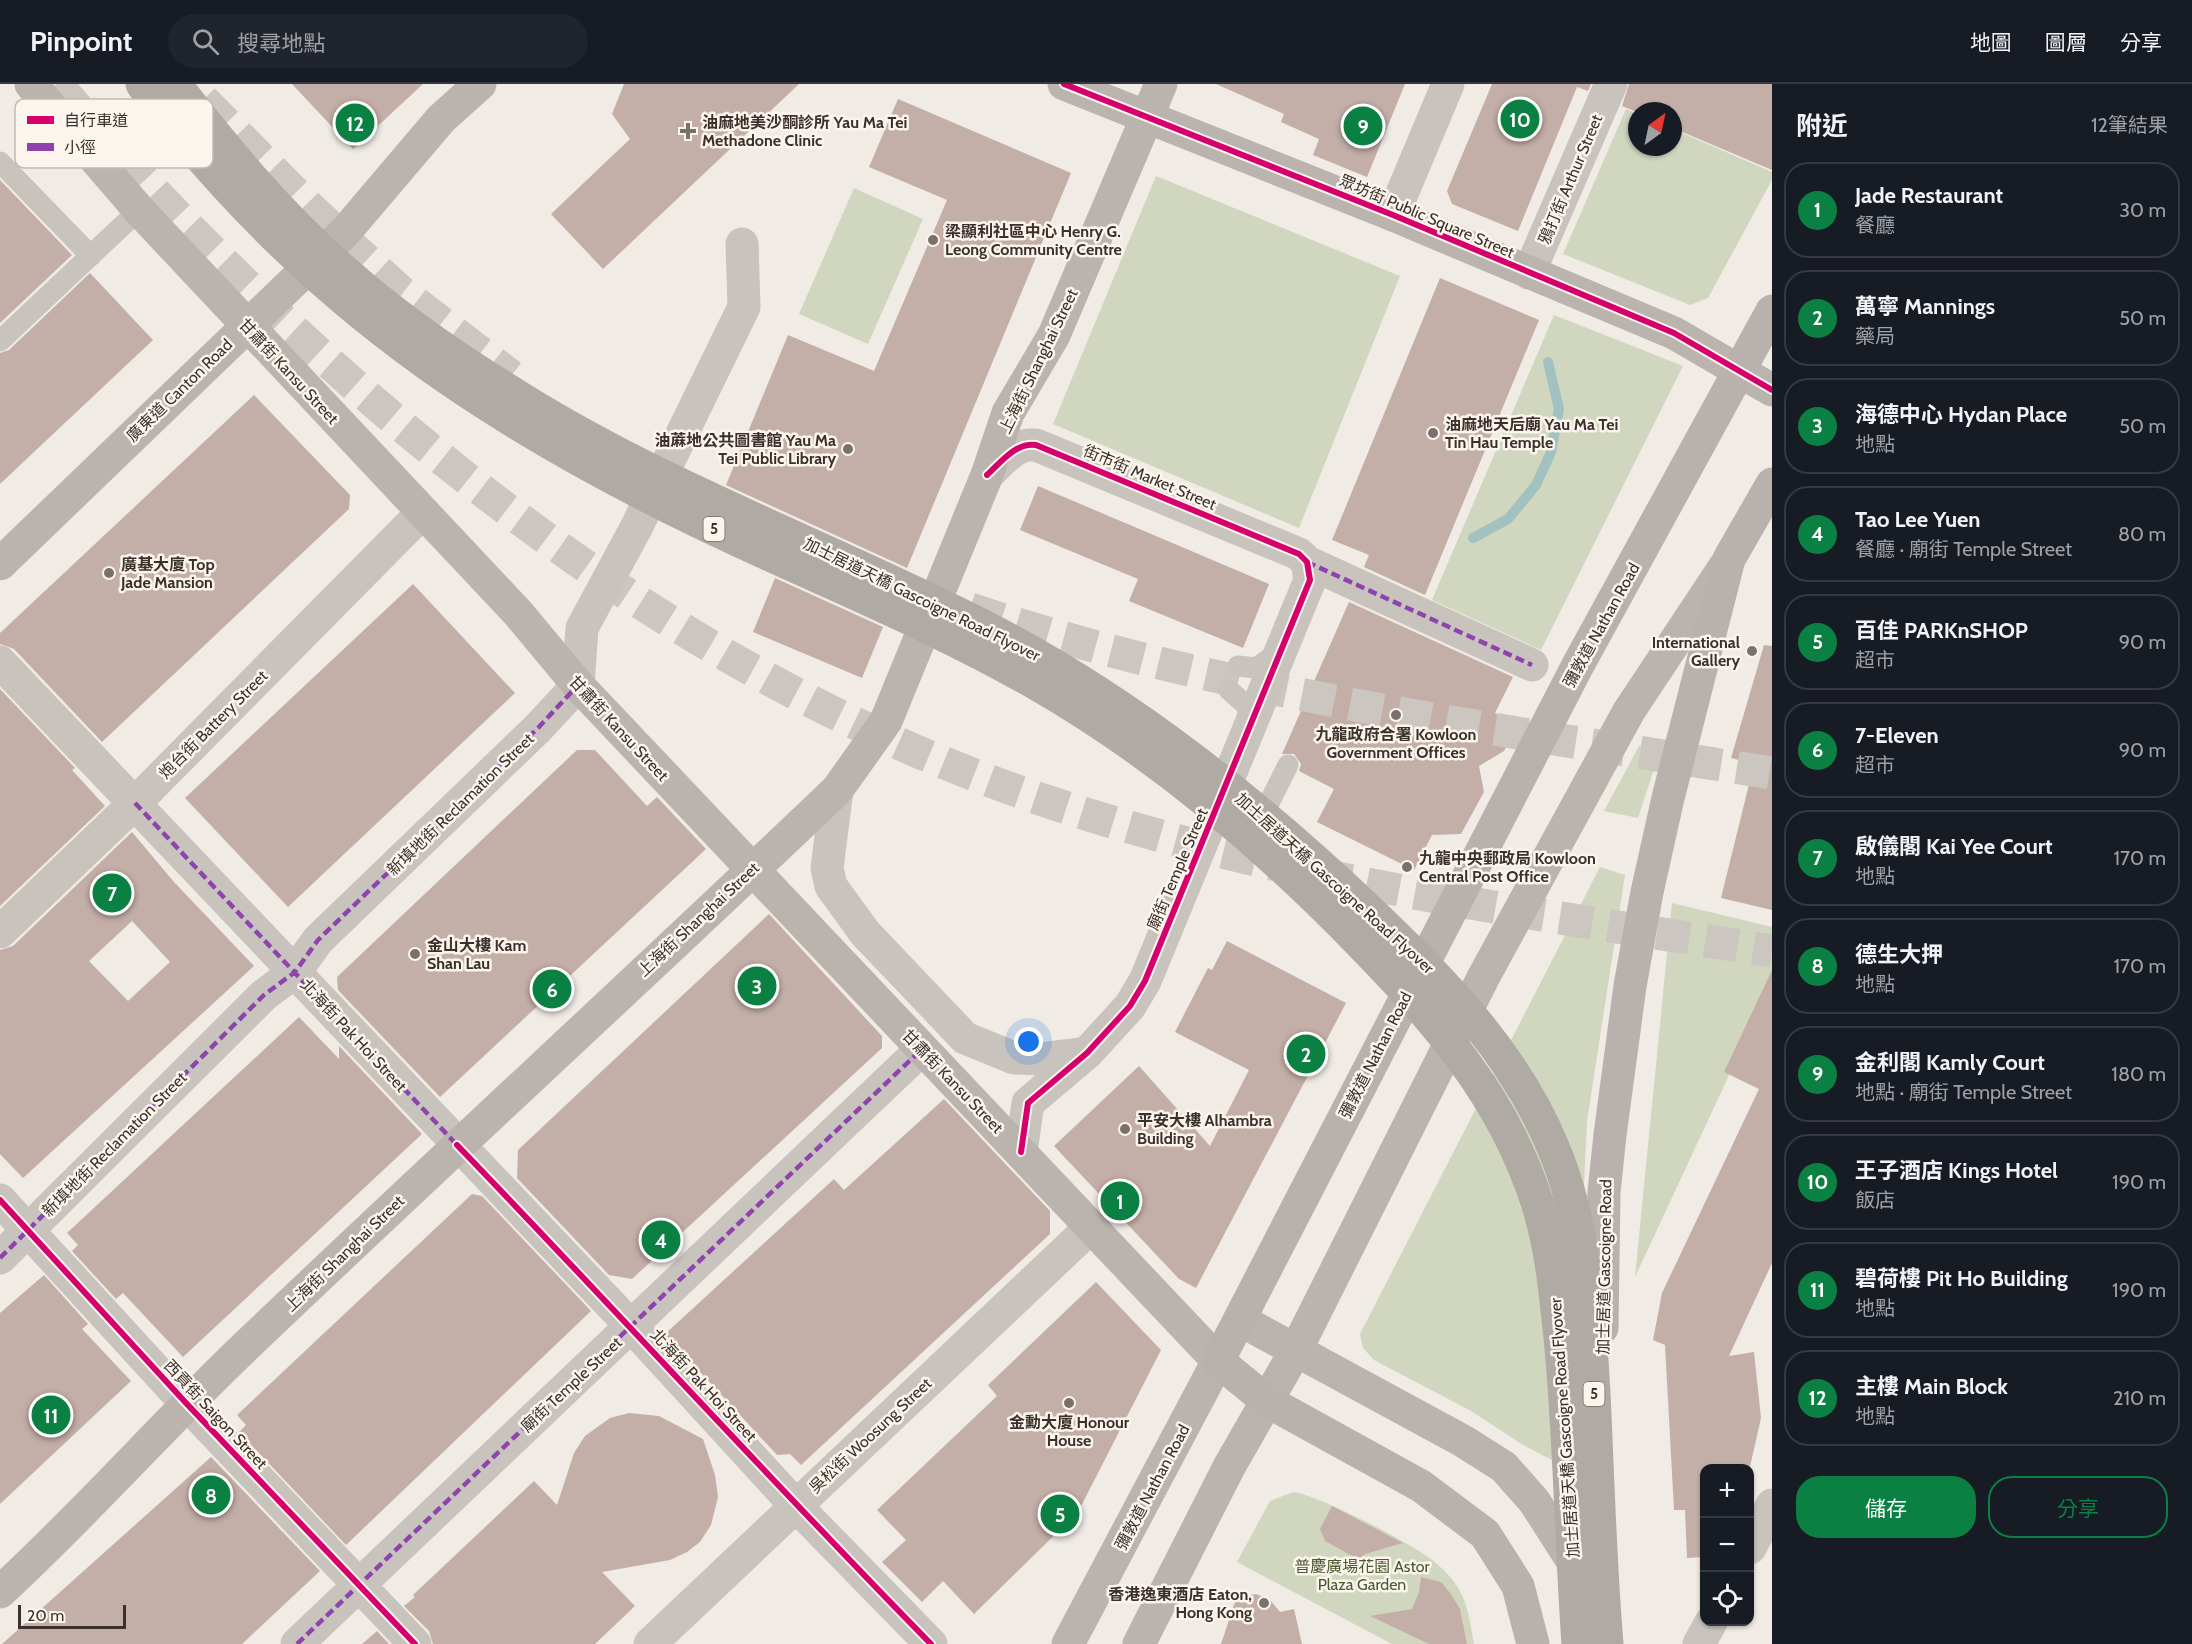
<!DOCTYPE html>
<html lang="zh-TW">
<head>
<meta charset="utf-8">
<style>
  body { margin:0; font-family:Cabin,"Noto Sans TC",sans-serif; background:#20242c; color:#f1f3f6 }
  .controls { position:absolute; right:18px; bottom:18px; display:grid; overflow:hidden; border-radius:12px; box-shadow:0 2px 4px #0004 }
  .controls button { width:54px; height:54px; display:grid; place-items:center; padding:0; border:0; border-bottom:2px solid #363941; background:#171b24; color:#f1f3f6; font:30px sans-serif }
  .compass { position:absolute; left:1628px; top:18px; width:54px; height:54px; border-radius:50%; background:#171b24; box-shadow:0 2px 4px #0004; rotate:33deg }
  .scale { position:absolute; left:18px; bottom:15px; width:108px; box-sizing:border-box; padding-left:6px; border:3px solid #3b302b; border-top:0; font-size:16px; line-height:21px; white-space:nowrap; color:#3b302b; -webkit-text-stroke:4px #fbf5ee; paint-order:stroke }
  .you { position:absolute; left:1029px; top:958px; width:21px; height:21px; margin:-15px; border:4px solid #fff; border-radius:50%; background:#1a73e8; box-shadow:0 0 0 9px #1a73e833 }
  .badge { display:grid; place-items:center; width:39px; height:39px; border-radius:50%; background:#0b8043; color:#fff; font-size:20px; font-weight:700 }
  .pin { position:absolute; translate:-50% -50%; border:3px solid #fff; box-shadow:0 2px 6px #0006 }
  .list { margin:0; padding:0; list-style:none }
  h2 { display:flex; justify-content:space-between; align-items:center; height:78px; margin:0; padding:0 24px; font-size:26px }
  h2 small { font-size:20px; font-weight:400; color:#9ea1a6 }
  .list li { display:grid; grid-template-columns:39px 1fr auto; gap:18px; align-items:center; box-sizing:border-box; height:96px; margin:0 12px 12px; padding:0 12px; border:2px solid #363941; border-radius:24px }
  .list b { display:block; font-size:22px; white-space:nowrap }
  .list p { margin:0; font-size:20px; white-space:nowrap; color:#9ea1a6 }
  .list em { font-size:20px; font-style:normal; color:#9ea1a6 }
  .actions { display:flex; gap:12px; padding:18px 24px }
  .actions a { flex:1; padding:14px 0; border:2px solid #0b8043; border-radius:24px; text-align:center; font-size:21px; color:#0b8043 }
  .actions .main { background:#0b8043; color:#fff }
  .icon { flex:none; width:33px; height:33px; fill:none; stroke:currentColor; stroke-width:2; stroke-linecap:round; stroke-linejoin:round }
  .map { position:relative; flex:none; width:1772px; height:1560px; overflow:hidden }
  header { display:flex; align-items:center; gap:36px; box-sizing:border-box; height:84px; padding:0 30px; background:#171b24; border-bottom:2px solid #363941 }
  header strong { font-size:28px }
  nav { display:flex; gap:33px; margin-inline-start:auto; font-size:21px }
  .search { width:420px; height:54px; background:#20242c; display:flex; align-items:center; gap:15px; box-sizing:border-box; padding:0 21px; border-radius:33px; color:#9ea1a6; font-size:22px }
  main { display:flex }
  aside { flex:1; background:#171b24 }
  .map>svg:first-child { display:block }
  .green { fill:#d1d6bf }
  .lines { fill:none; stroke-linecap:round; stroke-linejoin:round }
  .stream { stroke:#a1c2c1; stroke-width:10 }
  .building { fill:#c3afa7; fill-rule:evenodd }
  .highway-tunnel { stroke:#ccc6c0; stroke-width:33; stroke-dasharray:33 16; stroke-linecap:butt }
  .lane { stroke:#c9c3be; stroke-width:21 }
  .street { stroke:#c9c3be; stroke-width:33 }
  .secondary { stroke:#bab3ae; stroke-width:33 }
  .primary { stroke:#b8b1ad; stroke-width:33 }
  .highway-bridge { stroke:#afaaa4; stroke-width:33 }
  .quiet { stroke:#8e44ad; stroke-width:4.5; stroke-dasharray:9 4.5; stroke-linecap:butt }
  .cycleway-casing { stroke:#fbf5ee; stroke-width:10 }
  .cycleway { stroke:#d6006c; stroke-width:6 }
  .poi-dot { fill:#7a716c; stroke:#fbf5ee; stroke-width:2 }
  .labels { text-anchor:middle; stroke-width:5; stroke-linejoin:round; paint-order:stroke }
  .shield { fill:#fbf5ee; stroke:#756b66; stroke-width:1.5 }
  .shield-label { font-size:15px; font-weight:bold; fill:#3b302b }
  .poi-label { font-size:16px; font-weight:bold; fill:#3b302b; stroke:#fbf5ee; text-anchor:start }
  .street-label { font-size:16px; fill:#3b302b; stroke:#fbf5ee }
  .park-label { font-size:16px; fill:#4a5a2e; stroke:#fbf5ee }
  .key { fill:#fbf5ee; stroke:#c1bab4; stroke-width:1.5 }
  .key-label { font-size:16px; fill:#3b302b }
</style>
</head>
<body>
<header>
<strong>Pinpoint</strong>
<div class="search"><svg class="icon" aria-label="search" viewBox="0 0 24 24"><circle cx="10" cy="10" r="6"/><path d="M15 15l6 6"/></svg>搜尋地點</div>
<nav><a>地圖</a><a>圖層</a><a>分享</a></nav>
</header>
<main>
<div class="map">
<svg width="1772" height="1560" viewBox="0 0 1772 1560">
  <rect width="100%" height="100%" fill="#f0ebe5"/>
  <path class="green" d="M1626,25L1637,30V63H1673V45L1772,88V96L1708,214L1690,221L1563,170Z
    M1156,92L1400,192L1299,444L1053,340Z
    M854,104L923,135L868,260L799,230Z
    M1554,231L1683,282L1541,566L1432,516Z
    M1648,658L1653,659L1659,670L1638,734L1604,727L1639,662Z
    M1600,783L1625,791L1587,1037L1582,1144L1552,1376L1523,1361L1471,1327L1374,1276L1363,1264L1360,1250Z
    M1672,819L1772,843V899L1635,1193Z
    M1293,1408C1317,1410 1417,1462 1436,1479C1443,1485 1450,1492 1455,1499C1468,1517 1470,1539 1474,1560H1392L1237,1478L1270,1417Z"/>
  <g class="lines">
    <path class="stream" d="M1473,454L1508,435L1536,401L1551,368L1559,325L1548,278"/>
  </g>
  <path class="building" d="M292,0H423L353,65Z
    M624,0H799L603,185L551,130L630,55L612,30Z
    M1216,0H1405L1367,93L1313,71L1319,55L1281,38L1284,30Z
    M1492,0H1591L1588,7L1577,3L1518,147L1452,120L1447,107Z
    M1629,0H1772V86L1673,44V27L1637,28L1622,22Z
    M898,15L1071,89L907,484L726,401L788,251L874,287L947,116L869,83Z
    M0,96L72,171L0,239Z
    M90,189L153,256L0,400V269L9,266Z
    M1440,194L1539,236L1425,511L1364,483L1369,471L1332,456Z
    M254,311L350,411L349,425L102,658L14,565L0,560V549Z
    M1038,402L1269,500L1243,564L1129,517L1138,495L1020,446Z
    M775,494L883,543L862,594L753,548Z
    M413,500L515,609L288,823L185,714Z
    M1349,518L1513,593L1495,629L1516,643L1504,667L1479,682L1484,708L1461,750L1432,751L1414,786L1317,738L1334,705L1299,687L1301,680L1294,670H1282Z
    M1764,561L1772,562V826L1721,814L1754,680L1731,674Z
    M0,605L75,684L72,686L105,722L0,822Z
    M577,666H595L647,722L657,713L706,765L440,1013L338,906L337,893Z
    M132,748L174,798L254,882L23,1094L0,1070V866L13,862ZM132,837L170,878L128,917L89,877Z
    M769,830L882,952V964L632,1195L609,1191L517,1094L518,1066Z
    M1227,857L1346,919L1196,1204L1179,1195L1054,1062L1139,982L1210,1062L1249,986L1175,948L1208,884L1212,886Z
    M1772,886V1179L1729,1272L1754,1268L1761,1334L1749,1387V1384H1704V1473L1687,1474L1685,1426H1674L1665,1261L1653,1256L1662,1209L1759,1005L1724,988Z
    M299,933L339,975V962L422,1050L183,1273L123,1209L116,1215L72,1167L78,1161L67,1149Z
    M944,1015L1050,1127V1150L801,1381L790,1370L777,1371L665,1250L834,1095L844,1106Z
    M472,1110L482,1112L591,1227L346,1461L239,1348L246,1341L237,1331Z
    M44,1191L88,1240L82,1245L131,1297L0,1420V1229Z
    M1096,1198L1161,1266L1078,1428L974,1530L943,1497L922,1518L882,1478L906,1456L877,1426L997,1312L988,1301Z
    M629,1329L659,1332L703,1355L715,1391L718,1413L711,1441L700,1458L687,1468L670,1476L602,1488L635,1522L595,1560H433L429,1547L404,1522L415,1513L413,1511L534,1397L557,1421L574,1369L585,1352L610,1334Z
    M211,1373L320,1487L242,1560H2Z
    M1332,1422L1403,1459L1365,1470L1358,1475L1325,1457L1320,1445Z
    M1421,1493L1441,1498L1451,1510L1460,1525L1467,1560H1429L1370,1532L1412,1525L1419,1508Z
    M1256,1510L1270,1516L1280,1528L1294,1525L1302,1560H1221L1235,1518L1241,1513Z
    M377,1547L389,1560H362Z"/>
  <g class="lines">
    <path class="highway-tunnel" d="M56,0C326,308 658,588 1052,719C1285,797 1531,829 1772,867
      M203,16L311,125L400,207L511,292
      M970,525C1230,611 1502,646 1772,689"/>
    <path class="lane" d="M0,78L91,172
      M0,257L139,126
      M1238,582L1256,584L1280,567
      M1228,605L1247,622L1250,641
      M1249,736L1267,723L1288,681"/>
    <path class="street" d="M1393,131L1448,0
      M1529,189L1611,0
      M987,391C1001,378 1016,358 1036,361L1299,470L1307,478L1532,581
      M0,578L632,1243L796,1422L931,1560
      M837,706L827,784L831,802L865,849L965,954L1014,974L1039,975L1087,969
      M0,848L135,719L423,428
      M1021,1068L1028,1019L1087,969L1130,922L1145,897L1310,496L1307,478
      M0,1116L186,1319L415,1560
      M0,1174L264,911L295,888L318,856L538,644L578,601L582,544L636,444L744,223L742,160
      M1750,1464L1772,1421
      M297,1560L922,965
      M650,1560L1091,1143
      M1699,1560L1711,1538"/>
    <path class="secondary" d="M31,0L139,126L518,529L578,601L1218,1277L1068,1560
      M1064,0L1393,131L1674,249L1772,306
      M0,480L345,148L441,35L480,0
      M1240,1236L1463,1357L1504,1383L1534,1417L1579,1487
      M0,1508C86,1429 163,1341 247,1261C443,1074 642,892 837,706L886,637L987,391L1008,329L1054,251L1161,0
      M1139,1560L1229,1383L1296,1266L1484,892L1629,627L1725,482"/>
    <path class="primary" d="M1602,1244L1604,1108L1610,1051L1630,902L1647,808L1668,714L1729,475L1772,400
      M1533,1560L1518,1502L1485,1450L1421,1402L1267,1317L1218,1277L1578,581L1772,227"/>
    <path class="highway-bridge" d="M142,0C168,37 199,72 229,105C367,255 520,351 701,439C813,493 931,539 1040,602C1159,671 1263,759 1359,858C1436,937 1502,1010 1537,1118C1552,1165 1556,1215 1561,1264C1570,1362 1571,1462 1578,1560
      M175,0C226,66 280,131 343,186C397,234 458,276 519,313C668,406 834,465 989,545C1132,619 1257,720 1373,830C1445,899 1514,969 1553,1063C1586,1140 1589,1226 1594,1309C1598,1393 1600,1477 1607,1560"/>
    <path class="quiet" d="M1307,478L1532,581
      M135,719L457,1061
      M0,1174L264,911L295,888L318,856L538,644L578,601
      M297,1560L922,965"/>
    <defs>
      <path id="cycleway" d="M1064,0L1393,131L1674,249L1772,306
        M987,391C1001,378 1016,358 1036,361L1299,470L1307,478L1310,496L1145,897L1130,922L1087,969L1028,1019L1021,1068
        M457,1061C616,1226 770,1396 931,1560
        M0,1116L186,1319L415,1560"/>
    </defs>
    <use href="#cycleway" class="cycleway-casing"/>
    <use href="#cycleway" class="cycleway"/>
  </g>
  <g class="poi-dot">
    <path d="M685 38h6v6h6v6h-6v6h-6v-6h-6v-6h6z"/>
    <circle cx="933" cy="156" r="6"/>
    <circle cx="1433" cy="349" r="6"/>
    <circle cx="848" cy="365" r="6"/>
    <circle cx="109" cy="489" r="6"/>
    <circle cx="1752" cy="567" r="6"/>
    <circle cx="1396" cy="631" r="6"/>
    <circle cx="1407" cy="783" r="6"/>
    <circle cx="415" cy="870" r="6"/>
    <circle cx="1125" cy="1045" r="6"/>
    <circle cx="1069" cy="1319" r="6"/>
    <circle cx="1264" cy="1519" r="6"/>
  </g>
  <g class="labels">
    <g class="shield">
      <rect x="703.5" y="433" width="21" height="24" rx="4.5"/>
      <rect x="1583.5" y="1298" width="21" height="24" rx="4.5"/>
    </g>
    <g class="shield-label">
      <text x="714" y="450">5</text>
      <text x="1594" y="1315">5</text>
    </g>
    <g class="poi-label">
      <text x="702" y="44">油麻地美沙酮診所 Yau Ma Tei<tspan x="702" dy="18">Methadone Clinic</tspan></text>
      <text x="945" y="153">梁顯利社區中心 Henry G.<tspan x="945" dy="18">Leong Community Centre</tspan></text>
      <text x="1445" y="346">油麻地天后廟 Yau Ma Tei<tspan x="1445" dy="18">Tin Hau Temple</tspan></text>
      <text x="836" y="362" text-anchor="end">油蔴地公共圖書館 Yau Ma<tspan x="836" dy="18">Tei Public Library</tspan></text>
      <text x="121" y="486">廣基大廈 Top<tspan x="121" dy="18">Jade Mansion</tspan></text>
      <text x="1740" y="564" text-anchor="end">International<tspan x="1740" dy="18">Gallery</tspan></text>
      <text x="1396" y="656" text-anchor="middle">九龍政府合署 Kowloon<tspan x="1396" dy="18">Government Offices</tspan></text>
      <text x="1419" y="780">九龍中央郵政局 Kowloon<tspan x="1419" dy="18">Central Post Office</tspan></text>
      <text x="427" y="867">金山大樓 Kam<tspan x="427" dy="18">Shan Lau</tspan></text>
      <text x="1137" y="1042">平安大樓 Alhambra<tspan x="1137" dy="18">Building</tspan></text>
      <text x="1069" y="1344" text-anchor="middle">金勳大廈 Honour<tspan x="1069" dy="18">House</tspan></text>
      <text x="1252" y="1516" text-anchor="end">香港逸東酒店 Eaton,<tspan x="1252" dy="18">Hong Kong</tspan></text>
    </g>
    <g class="street-label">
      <text transform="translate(1570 95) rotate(-67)" y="6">鴉打街 Arthur Street</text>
      <text transform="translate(1427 132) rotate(23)" y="6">眾坊街 Public Square Street</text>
      <text transform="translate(1038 277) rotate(-64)" y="6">上海街 Shanghai Street</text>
      <text transform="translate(289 287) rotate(47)" y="6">甘肅街 Kansu Street</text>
      <text transform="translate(179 306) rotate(-44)" y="6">廣東道 Canton Road</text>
      <text transform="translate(1150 393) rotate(23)" y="6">街市街 Market Street</text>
      <text transform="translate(922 515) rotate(26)" y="6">加士居道天橋 Gascoigne Road Flyover</text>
      <text transform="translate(1601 541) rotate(-61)" y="6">彌敦道 Nathan Road</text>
      <text transform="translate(213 640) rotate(-45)" y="6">炮台街 Battery Street</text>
      <text transform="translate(619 644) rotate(47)" y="6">甘肅街 Kansu Street</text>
      <text transform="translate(460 720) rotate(-44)" y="6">新填地街 Reclamation Street</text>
      <text transform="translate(1177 785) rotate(-67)" y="6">廟街 Temple Street</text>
      <text transform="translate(1335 799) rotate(42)" y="6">加士居道天橋 Gascoigne Road Flyover</text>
      <text transform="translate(698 835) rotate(-43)" y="6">上海街 Shanghai Street</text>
      <text transform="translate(354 951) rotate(47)" y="6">北海街 Pak Hoi Street</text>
      <text transform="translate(1375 971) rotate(-63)" y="6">彌敦道 Nathan Road</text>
      <text transform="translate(953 997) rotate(46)" y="6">甘肅街 Kansu Street</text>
      <text transform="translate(114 1060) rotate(-45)" y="6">新填地街 Reclamation Street</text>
      <text transform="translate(344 1169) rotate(-44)" y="6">上海街 Shanghai Street</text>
      <text transform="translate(1604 1183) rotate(-89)" y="6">加士居道 Gascoigne Road</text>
      <text transform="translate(571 1300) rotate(-43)" y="6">廟街 Temple Street</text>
      <text transform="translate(704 1301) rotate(47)" y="6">北海街 Pak Hoi Street</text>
      <text transform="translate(216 1330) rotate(47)" y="6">西貢街 Saigon Street</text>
      <text transform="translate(1564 1344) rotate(-94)" y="6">加士居道天橋 Gascoigne Road Flyover</text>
      <text transform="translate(870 1351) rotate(-43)" y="6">吳松街 Woosung Street</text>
      <text transform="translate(1152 1403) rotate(-62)" y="6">彌敦道 Nathan Road</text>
    </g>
    <g class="park-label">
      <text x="1362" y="1488">普慶廣場花園 Astor<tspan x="1362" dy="18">Plaza Garden</tspan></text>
    </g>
  </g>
  <rect x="15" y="15" width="198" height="69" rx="9" class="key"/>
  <rect x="27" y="32" width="27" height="8" fill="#d6006c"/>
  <rect x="27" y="59" width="27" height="8" fill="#8e44ad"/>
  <g class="key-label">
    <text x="64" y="42">自行車道</text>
    <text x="64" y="69">小徑</text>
  </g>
</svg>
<div class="controls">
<button>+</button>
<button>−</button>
<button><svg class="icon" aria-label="locate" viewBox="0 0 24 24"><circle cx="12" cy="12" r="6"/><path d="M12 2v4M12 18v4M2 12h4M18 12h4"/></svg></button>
</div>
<svg class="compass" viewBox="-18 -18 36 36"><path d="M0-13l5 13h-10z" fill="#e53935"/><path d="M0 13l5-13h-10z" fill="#9ea1a6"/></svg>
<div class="scale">20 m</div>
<div class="you"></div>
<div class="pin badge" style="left:1120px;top:1117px">1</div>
<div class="pin badge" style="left:1306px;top:970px">2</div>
<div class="pin badge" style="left:757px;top:902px">3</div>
<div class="pin badge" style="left:661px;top:1156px">4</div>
<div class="pin badge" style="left:1060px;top:1430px">5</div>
<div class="pin badge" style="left:552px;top:905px">6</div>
<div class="pin badge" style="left:112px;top:809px">7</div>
<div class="pin badge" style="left:211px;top:1411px">8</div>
<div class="pin badge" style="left:1363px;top:42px">9</div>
<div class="pin badge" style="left:1520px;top:35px">10</div>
<div class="pin badge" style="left:51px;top:1331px">11</div>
<div class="pin badge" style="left:355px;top:39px">12</div>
</div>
<aside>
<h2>附近<small>12筆結果</small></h2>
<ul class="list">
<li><span class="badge">1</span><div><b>Jade Restaurant</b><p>餐廳</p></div><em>30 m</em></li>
<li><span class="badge">2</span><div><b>萬寧 Mannings</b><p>藥局</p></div><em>50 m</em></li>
<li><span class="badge">3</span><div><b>海德中心 Hydan Place</b><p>地點</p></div><em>50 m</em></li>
<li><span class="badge">4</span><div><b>Tao Lee Yuen</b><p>餐廳 · 廟街 Temple Street</p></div><em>80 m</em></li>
<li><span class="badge">5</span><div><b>百佳 PARKnSHOP</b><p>超市</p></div><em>90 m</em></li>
<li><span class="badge">6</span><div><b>7-Eleven</b><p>超市</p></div><em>90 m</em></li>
<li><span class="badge">7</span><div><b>啟儀閣 Kai Yee Court</b><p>地點</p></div><em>170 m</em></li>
<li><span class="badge">8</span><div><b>德生大押</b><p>地點</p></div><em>170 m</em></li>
<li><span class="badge">9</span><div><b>金利閣 Kamly Court</b><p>地點 · 廟街 Temple Street</p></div><em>180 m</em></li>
<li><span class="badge">10</span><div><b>王子酒店 Kings Hotel</b><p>飯店</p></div><em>190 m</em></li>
<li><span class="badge">11</span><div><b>碧荷樓 Pit Ho Building</b><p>地點</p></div><em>190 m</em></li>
<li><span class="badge">12</span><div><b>主樓 Main Block</b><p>地點</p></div><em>210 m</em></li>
</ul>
<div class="actions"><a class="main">儲存</a><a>分享</a></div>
</aside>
</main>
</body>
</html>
